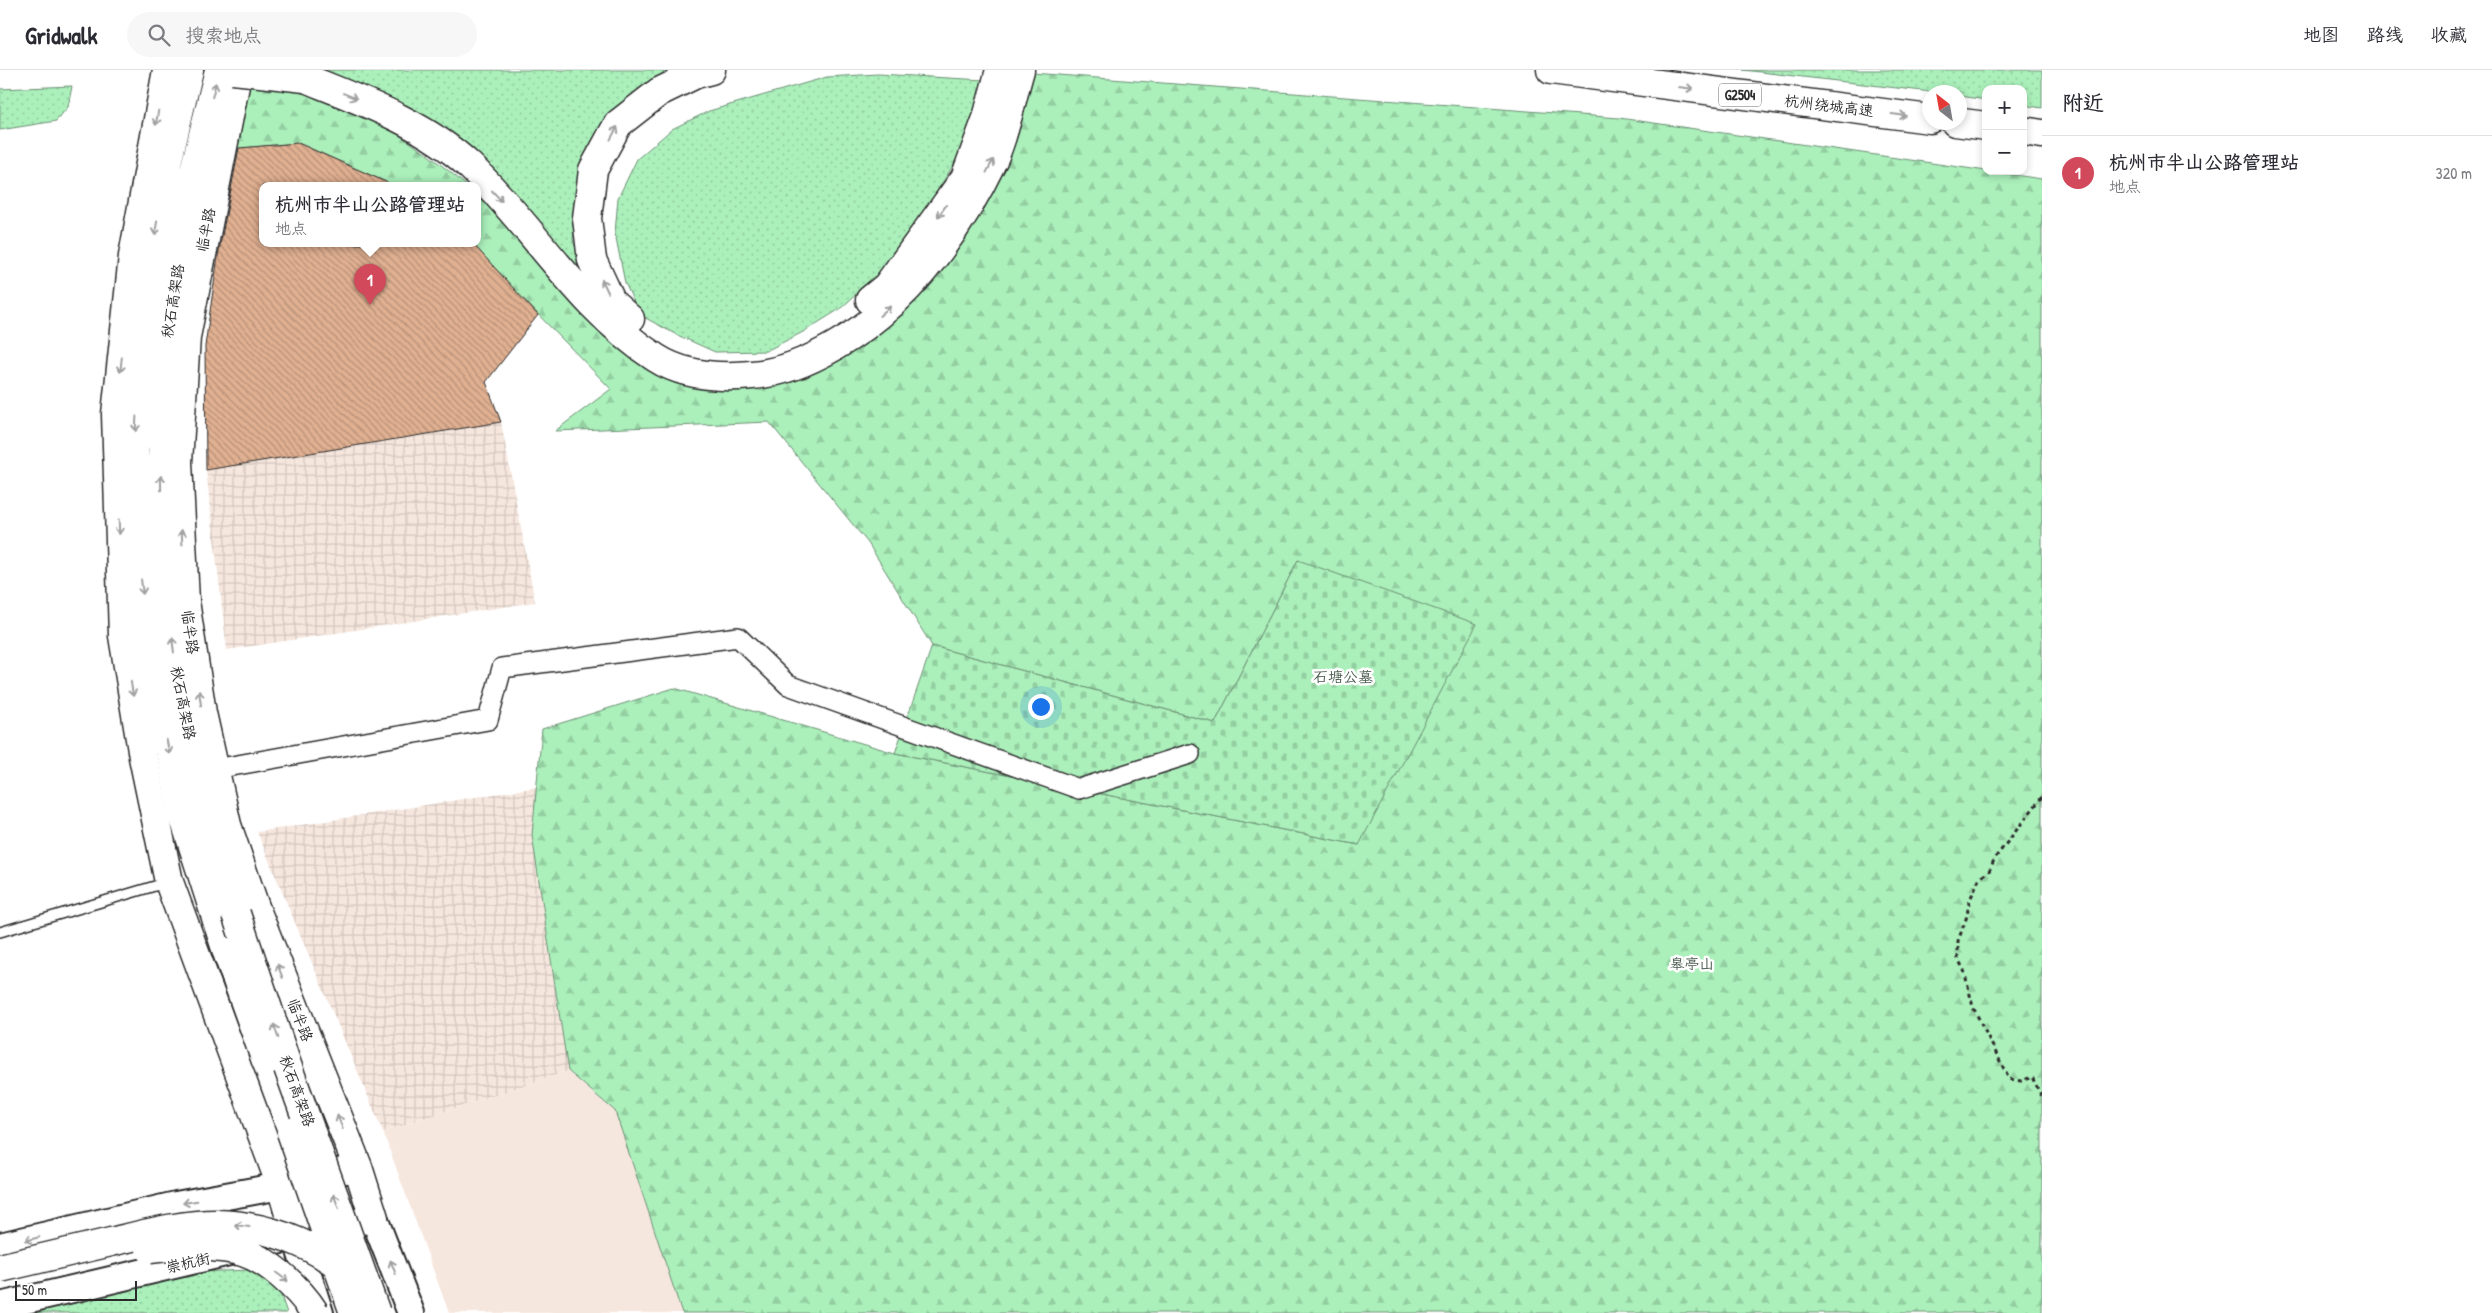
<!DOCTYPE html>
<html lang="zh">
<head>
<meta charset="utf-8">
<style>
  body { margin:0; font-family:"Patrick Hand","LXGW WenKai TC",sans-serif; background:#f7f7f7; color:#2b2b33 }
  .controls { position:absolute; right:15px; top:15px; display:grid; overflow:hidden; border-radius:10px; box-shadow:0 2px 8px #0003 }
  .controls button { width:45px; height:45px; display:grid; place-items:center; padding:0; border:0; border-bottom:1px solid #e1e1e2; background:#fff; color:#2b2b33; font:25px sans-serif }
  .compass { position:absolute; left:1922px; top:15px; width:45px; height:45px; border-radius:50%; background:#fff; box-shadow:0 2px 8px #0003; rotate:329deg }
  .scale { position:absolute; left:15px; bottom:12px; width:122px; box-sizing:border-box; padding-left:5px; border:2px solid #2b2b2b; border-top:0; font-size:14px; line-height:18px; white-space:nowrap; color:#2b2b2b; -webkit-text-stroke:4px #fff; paint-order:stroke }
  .you { position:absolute; left:1040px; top:636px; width:18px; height:18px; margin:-12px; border:4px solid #fff; border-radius:50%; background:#1a73e8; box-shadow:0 0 0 8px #1a73e833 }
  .badge { display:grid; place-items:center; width:32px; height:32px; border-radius:50%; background:#d1495b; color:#fff; font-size:16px; font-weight:700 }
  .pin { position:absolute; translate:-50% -41px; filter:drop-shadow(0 1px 2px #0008) }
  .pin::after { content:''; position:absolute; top:26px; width:18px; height:15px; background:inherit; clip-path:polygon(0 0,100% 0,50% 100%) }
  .popup { position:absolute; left:259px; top:112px; width:222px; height:65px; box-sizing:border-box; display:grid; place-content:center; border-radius:10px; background:#fff; filter:drop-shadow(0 1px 4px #0005); font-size:16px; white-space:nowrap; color:#7c7c81 }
  .popup b { font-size:19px; color:#2b2b33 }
  .popup::after { content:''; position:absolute; left:50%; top:100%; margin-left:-10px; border:10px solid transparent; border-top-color:#fff }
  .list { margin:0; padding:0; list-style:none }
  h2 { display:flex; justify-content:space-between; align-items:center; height:65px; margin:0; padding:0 20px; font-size:21px }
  h2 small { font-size:16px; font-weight:400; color:#7c7c81 }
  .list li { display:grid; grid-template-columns:32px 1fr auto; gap:15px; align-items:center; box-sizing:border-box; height:75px; padding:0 20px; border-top:1px solid #e1e1e2 }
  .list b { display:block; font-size:19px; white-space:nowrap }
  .list p { margin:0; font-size:16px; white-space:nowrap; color:#7c7c81 }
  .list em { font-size:16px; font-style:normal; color:#7c7c81 }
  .icon { flex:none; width:28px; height:28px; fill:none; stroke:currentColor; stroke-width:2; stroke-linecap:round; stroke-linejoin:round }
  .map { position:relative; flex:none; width:2042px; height:1243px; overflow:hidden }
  header { display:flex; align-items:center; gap:30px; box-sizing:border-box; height:70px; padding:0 25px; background:#fff; border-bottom:1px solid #e1e1e2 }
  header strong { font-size:24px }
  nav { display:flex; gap:28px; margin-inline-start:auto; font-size:18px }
  .search { width:350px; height:45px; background:#f7f7f7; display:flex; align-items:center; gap:12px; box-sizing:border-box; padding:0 18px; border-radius:28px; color:#7c7c81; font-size:19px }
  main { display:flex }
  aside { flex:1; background:#fff }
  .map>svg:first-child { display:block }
  .built { fill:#f6e7de }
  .industrial { fill:url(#industrial-grid) }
  .grass { fill:url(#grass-dots); stroke:#6b8e73 }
  .forest { fill:url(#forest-firs); stroke:#6b8e73 }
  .cemetery { fill:url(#cemetery-stones); stroke:#6b8e73 }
  .building { fill:url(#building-back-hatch); stroke:#2b2b2b }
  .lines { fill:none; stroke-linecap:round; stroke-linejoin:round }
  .lane-casing { stroke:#2b2b2b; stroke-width:12 }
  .street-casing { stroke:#2b2b2b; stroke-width:22 }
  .secondary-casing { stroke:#2b2b2b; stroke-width:30 }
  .primary-casing { stroke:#2b2b2b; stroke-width:31 }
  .highway-casing { stroke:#2b2b2b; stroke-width:31 }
  .path { stroke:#2b2b2b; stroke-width:3; stroke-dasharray:4 4; stroke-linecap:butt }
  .lane { stroke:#fff; stroke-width:9 }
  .street { stroke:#fff; stroke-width:19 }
  .secondary { stroke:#fff; stroke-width:26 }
  .primary { stroke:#fff; stroke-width:28 }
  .highway { stroke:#fff; stroke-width:28 }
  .highway-bridge-casing { stroke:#2b2b2b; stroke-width:31; stroke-linecap:butt }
  .highway-bridge { stroke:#fff; stroke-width:28 }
  .oneway { stroke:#a0a0a0 }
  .labels { text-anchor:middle; stroke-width:5; stroke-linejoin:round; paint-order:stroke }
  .shield { fill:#fff; stroke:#6b6b6b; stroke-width:1 }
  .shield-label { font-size:14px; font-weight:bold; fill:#2b2b2b }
  .street-label { font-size:15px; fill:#2b2b2b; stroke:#fff }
  .park-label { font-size:15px; fill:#4b5c4f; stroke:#fff }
</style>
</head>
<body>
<header>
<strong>Gridwalk</strong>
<div class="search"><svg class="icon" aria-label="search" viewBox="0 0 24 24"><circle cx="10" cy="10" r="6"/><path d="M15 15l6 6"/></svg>搜索地点</div>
<nav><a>地图</a><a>路线</a><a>收藏</a></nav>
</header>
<main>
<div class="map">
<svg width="2042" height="1243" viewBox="0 0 2042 1243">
  <defs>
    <pattern id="industrial-grid" width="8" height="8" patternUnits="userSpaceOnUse" patternTransform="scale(1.25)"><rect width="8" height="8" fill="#f6e7de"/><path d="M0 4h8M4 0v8" fill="none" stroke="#d3c6bf"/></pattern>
    <pattern id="grass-dots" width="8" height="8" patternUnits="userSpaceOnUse" patternTransform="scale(1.25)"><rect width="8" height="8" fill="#abf0bb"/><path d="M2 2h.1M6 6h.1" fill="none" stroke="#93cea1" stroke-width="1.8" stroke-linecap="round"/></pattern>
    <pattern id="forest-firs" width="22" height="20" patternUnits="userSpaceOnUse" patternTransform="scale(1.25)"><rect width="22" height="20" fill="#abf0bb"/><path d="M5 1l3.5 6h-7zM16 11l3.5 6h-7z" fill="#93cea1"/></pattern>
    <pattern id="cemetery-stones" width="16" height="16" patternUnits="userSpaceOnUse" patternTransform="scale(1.25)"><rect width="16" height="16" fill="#abf0bb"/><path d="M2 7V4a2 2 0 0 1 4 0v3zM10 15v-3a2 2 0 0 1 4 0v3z" fill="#93cea1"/></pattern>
    <pattern id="building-back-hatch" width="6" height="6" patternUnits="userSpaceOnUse" patternTransform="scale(1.25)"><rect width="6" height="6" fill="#e0b091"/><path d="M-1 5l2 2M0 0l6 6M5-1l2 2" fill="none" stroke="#b68f77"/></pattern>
  </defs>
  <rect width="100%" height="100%" fill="#fff"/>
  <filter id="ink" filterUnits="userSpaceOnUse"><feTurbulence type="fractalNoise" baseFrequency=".02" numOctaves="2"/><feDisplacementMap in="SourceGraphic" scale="10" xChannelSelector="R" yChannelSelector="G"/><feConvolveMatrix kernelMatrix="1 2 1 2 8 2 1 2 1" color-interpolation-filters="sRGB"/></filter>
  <g filter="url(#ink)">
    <path class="built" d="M568,1001L615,1041L682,1243H449L383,1062Z"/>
    <path class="industrial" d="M501,352L535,532L227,580L206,400Z
      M537,717L568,1001L383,1062L257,762Z"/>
    <path class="grass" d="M319,0H677L580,100L573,170L591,223L463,78L417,41Z
      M1743,0H2042V38L2023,35V19H1986V30L1960,26V22H1931Z
      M878,4L984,10L968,71L925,141L881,202L840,239L803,262L766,281L715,282L675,264L640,245L625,213L615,163L618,128L637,89L672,59L709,41L827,7Z
      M72,16L68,37L56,51L0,60V19Z
      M253,1200L279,1220L287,1243H9L192,1202Z"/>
    <path class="forest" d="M1032,3L1619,48L2042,109V1243H682L615,1041L568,1001L532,765L542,659L674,618L895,683L1359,775L1298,490L1215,653L932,576L868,473L769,352L555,361L611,319L519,225L473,174H478V126L504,150L604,267L654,301L700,317L753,319L810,305L882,261L938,202Z
      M249,13C282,19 319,22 350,37C392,58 431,85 467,116H395L298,73L232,79Z"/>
    <path class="cemetery" d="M1298,490L1477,554L1359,775L895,683L932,576L1215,653Z"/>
    <path class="building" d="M298,73L395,116H262V174H473L538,245L486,312L501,352L206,400L205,276L218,186L239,78Z"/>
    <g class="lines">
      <defs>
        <path id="lane" d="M0,862L165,813"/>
        <path id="street" d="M215,699L488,650L502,598L738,567L788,615L1079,719L1190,684"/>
        <path id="secondary" d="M296,1168L320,1243
          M0,1176L176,1135L281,1116L358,1097
          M0,1236L374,1148L411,1243"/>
        <path id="primary" d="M167,0L133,186L116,344L123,566L143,687L169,812L281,1116L296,1168
          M238,0L186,267L178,392L185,531L202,643L227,755L255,837L358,1097L374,1148"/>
        <path id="highway" d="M189,0L167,93L142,260L134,380L139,493L157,617L183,745L227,882
          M219,0L194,101L168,260L162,337L163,489L176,604L199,714L236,844
          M1551,0L1930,49
          M305,8C362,31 424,53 470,96C534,157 580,239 656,288C684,306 720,308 752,305C782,303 809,291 835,276C908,234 957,165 993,90C1006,62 1011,30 1020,0
          M1955,52L1986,56
          M2023,61L2042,64
          M870,230L887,216L965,108L987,48L1000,0
          M630,249L612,233L592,190L587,148L593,100L618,54L659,22L696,4L711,0"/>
      </defs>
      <use href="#lane" class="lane-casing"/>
      <use href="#street" class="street-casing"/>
      <use href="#secondary" class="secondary-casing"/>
      <use href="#primary" class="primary-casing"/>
      <use href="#highway" class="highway-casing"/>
      <path class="path" d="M2042,727L1995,788L1989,801L1979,809L1969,832L1967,846L1958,871V889L1964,900L1973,937L2009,1009L2021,1011L2032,1007L2042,1027"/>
      <use href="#lane" class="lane"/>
      <use href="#street" class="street"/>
      <use href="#secondary" class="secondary"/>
      <use href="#primary" class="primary"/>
      <use href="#highway" class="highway"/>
      <defs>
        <path id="highway-bridge" d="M233,0L305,8
          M236,844L286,992L376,1243
          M227,882L266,991
          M291,1062L354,1243
          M150,1179C177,1176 207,1175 235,1180C265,1186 299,1218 315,1243
          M0,1198C37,1189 74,1181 111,1172C145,1164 181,1154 216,1154C272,1155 331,1179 367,1223"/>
      </defs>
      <use href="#highway-bridge" class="highway-bridge-casing"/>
      <use href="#highway-bridge" class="highway-bridge"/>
    </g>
    <defs><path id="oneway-shaft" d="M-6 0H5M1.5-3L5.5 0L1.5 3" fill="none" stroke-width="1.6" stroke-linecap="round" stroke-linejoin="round" transform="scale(1.25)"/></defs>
    <g class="oneway">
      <use href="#oneway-shaft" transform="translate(1686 18) rotate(7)"/>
      <use href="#oneway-shaft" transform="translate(214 20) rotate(-76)"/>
      <use href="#oneway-shaft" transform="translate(350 26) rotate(23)"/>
      <use href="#oneway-shaft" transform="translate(1899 45) rotate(7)"/>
      <use href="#oneway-shaft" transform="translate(157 48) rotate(100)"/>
      <use href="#oneway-shaft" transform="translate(614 63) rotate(-62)"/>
      <use href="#oneway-shaft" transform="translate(990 96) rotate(-62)"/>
      <use href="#oneway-shaft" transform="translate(497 126) rotate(47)"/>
      <use href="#oneway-shaft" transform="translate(942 141) rotate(126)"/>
      <use href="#oneway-shaft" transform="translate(156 158) rotate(99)"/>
      <use href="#oneway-shaft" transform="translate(605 216) rotate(-115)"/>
      <use href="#oneway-shaft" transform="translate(885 241) rotate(-42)"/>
      <use href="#oneway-shaft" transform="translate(121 295) rotate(96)"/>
      <use href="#oneway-shaft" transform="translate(136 354) rotate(93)"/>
      <use href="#oneway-shaft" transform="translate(161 413) rotate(-91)"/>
      <use href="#oneway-shaft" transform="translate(119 457) rotate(88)"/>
      <use href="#oneway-shaft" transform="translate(182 467) rotate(-93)"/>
      <use href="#oneway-shaft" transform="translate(142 517) rotate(83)"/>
      <use href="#oneway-shaft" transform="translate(173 575) rotate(-97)"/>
      <use href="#oneway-shaft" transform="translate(132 619) rotate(81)"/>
      <use href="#oneway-shaft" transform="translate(200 628) rotate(-98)"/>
      <use href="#oneway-shaft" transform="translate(168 677) rotate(79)"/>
      <use href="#oneway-shaft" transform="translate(280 901) rotate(-111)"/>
      <use href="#oneway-shaft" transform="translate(276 961) rotate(-108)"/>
      <use href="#oneway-shaft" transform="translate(340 1052) rotate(-111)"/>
      <use href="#oneway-shaft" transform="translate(336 1131) rotate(-110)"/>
      <use href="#oneway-shaft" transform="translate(190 1132) rotate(170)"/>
      <use href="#oneway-shaft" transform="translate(242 1156) rotate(-172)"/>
      <use href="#oneway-shaft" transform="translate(32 1169) rotate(167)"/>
      <use href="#oneway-shaft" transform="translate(393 1197) rotate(-111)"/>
      <use href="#oneway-shaft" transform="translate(282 1207) rotate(37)"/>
    </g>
  </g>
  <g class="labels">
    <rect class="shield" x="1719" y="13.5" width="42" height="23" rx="4"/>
    <g class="shield-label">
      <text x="1740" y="30">G2504</text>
    </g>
    <g class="street-label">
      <text transform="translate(1829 36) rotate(7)" y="5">杭州绕城高速</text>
      <text transform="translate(206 160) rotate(-79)" y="5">临半路</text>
      <text transform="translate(173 231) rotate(-81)" y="5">秋石高架路</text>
      <text transform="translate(190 562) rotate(82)" y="5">临半路</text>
      <text transform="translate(183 633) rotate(79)" y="5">秋石高架路</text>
      <text transform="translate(300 950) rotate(69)" y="5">临半路</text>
      <text transform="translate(297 1021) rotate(70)" y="5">秋石高架路</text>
      <text transform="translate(188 1193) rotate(-13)" y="5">崇杭街</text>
    </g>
    <g class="park-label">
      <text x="1343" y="612">石塘公墓</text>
      <text x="1692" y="899">皋亭山</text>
    </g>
  </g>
</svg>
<div class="controls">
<button>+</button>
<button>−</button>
</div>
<svg class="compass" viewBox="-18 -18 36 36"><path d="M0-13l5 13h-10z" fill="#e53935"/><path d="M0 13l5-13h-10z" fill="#7c7c81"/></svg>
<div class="scale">50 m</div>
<div class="you"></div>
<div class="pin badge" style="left:370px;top:235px">1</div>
<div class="popup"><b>杭州市半山公路管理站</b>地点</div>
</div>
<aside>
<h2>附近<small></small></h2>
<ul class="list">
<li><span class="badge">1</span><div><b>杭州市半山公路管理站</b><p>地点</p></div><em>320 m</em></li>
</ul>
</aside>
</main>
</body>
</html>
